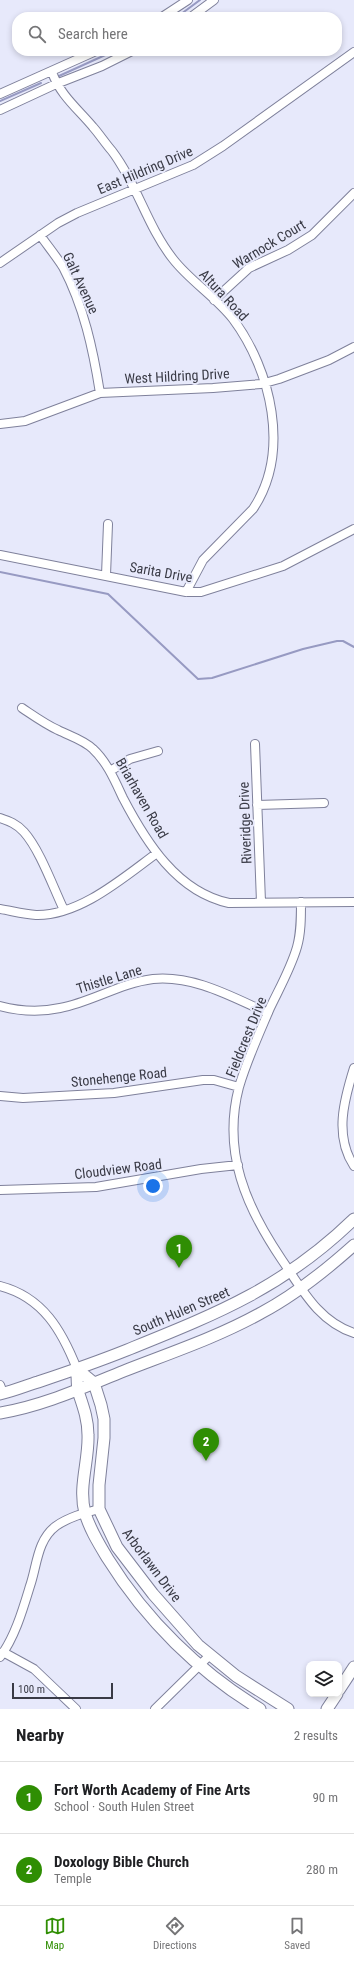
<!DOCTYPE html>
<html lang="en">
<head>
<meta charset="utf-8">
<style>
  body { margin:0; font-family:"Roboto Condensed",sans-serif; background:#f2f2f2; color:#202124 }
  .controls { position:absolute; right:12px; bottom:12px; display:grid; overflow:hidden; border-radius:8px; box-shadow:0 2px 6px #0003 }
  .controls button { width:36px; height:36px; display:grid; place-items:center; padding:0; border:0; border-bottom:1px solid #e0e0e0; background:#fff; color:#202124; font:20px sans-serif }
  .scale { position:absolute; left:12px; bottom:10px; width:101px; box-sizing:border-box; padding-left:4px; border:2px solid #393a45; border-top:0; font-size:11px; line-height:14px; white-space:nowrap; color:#393a45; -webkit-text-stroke:3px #e7e9fb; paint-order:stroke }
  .you { position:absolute; left:153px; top:1186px; width:14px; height:14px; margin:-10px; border:3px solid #fff; border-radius:50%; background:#1a73e8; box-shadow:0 0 0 6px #1a73e833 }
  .badge { display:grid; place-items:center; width:26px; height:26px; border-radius:50%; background:#2f8e03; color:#fff; font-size:13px; font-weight:700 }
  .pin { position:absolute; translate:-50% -33px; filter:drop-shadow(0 1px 2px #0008) }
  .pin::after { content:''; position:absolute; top:21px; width:14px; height:12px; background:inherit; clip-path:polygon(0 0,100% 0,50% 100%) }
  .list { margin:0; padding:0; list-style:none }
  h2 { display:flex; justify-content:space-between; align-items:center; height:52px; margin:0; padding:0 16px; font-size:17px }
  h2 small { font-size:13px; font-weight:400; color:#757577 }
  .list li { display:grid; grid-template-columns:26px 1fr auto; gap:12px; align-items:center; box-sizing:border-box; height:72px; padding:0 16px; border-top:1px solid #e0e0e0 }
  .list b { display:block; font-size:15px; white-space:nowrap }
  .list p { margin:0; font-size:13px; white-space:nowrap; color:#757577 }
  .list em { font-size:13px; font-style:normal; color:#757577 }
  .icon { flex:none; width:22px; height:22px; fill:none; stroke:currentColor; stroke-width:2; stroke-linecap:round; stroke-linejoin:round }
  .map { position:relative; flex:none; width:354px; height:1709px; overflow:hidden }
  .search { position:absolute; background:#fff; box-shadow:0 2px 6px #0003; left:12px; right:12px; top:12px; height:44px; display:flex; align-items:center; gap:10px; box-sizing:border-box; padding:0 14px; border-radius:16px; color:#757577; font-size:15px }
  .sheet { height:196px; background:#fff }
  nav { display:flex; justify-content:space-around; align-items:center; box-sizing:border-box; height:56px; border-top:1px solid #e0e0e0; background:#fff; font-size:11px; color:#757577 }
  nav a { display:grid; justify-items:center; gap:2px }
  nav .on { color:#2f8e03 }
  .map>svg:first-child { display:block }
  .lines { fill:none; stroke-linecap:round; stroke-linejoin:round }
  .stream { stroke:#979ac2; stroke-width:2 }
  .street-casing { stroke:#7f819b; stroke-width:10 }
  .secondary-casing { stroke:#7f819b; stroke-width:13 }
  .street { stroke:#fff; stroke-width:8 }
  .secondary { stroke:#fff; stroke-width:11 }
  .labels { text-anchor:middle; stroke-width:4; stroke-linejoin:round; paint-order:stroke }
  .street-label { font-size:14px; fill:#393a45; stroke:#e7e9fb }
</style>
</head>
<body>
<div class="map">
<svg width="354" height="1709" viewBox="0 0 354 1709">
  <rect width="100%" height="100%" fill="#e7e9fb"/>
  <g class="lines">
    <path class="stream" d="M177,17L200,0
      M59,76L114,51
      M0,101L41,83
      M0,572L108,594L198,679L212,678L303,649L337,641H343L354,647"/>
    <defs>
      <path id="street" d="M162,17L188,0
        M191,17L214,0
        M52,72C60,95 78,109 93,127C100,135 105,143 112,151C137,184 147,226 173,259C190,281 216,297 233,319C271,370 291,452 253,509L203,560L186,592
        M0,94L96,51
        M0,110L56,84L102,66L132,51
        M40,235C47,245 56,256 63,267C84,307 93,349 100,393
        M0,263L58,223L77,213L193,165L223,146L354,52
        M214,300L249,268L288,250L312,235L354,193
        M0,424L25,421L100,393L213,388L261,384L279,379L329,360L354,347
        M0,555L186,592H201L283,566L354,529
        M106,575L108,524
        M22,708C34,716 45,724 58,730C70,736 84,740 93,749C107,762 115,781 123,798C146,842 177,892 229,903L354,902
        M255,744L261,902
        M110,771L130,759L158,751
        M257,805L324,803
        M0,818C9,821 17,824 24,832C40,850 53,887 64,910
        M301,902C301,918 301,933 297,947C291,968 279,989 270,1008C259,1034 247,1060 239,1087C222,1152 246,1207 282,1260C302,1289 318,1321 354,1333
        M0,909C12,911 24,914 36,915C80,916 124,877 157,853
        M0,1006C19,1011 41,1012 60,1008C92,1002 120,983 153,979C194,975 232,997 268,1013
        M354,1068C344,1100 334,1136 354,1166
        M0,1096L23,1098L114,1093L203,1080H214L239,1087
        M0,1190L96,1187L201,1169L238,1165
        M0,1286C43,1297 62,1331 77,1369
        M0,1385L3,1393
        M3,1652L34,1669L76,1709
        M0,1657C15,1637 23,1609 30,1586C37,1566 37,1540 56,1526C69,1517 84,1513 99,1509
        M155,1709L210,1655"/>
      <path id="secondary" d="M77,1369L94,1383L101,1405L104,1419V1438L99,1485V1509L117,1547L153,1594L198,1645L236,1676L288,1709
        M77,1369C77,1376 77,1384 78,1391C83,1406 88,1419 88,1435C89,1461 78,1487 85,1513C90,1530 99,1544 108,1559C146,1620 199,1672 260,1709
        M0,1394C13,1391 25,1386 38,1382C68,1372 97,1362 127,1350C216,1314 283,1288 354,1219
        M0,1413C43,1406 84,1387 124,1371C170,1353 218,1337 261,1313C295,1295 325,1271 354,1245
        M339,1690L354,1667
        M327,1709L337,1694"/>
    </defs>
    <use href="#street" class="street-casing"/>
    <use href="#secondary" class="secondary-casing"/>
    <use href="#street" class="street"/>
    <use href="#secondary" class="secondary"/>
  </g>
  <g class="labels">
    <g class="street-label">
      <text transform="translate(145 170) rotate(-23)" y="5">East Hildring Drive</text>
      <text transform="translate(269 244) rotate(-31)" y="5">Warnock Court</text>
      <text transform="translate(81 283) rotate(65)" y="5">Galt Avenue</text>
      <text transform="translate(224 295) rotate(47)" y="5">Altura Road</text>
      <text transform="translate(177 376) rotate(-3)" y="5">West Hildring Drive</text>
      <text transform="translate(161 572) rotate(10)" y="5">Sarita Drive</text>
      <text transform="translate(142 798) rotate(60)" y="5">Briarhaven Road</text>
      <text transform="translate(245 823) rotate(-92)" y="5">Riveridge Drive</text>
      <text transform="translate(109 979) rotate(-17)" y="5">Thistle Lane</text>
      <text transform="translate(246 1037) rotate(-68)" y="5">Fieldcrest Drive</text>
      <text transform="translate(119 1077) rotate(-6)" y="5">Stonehenge Road</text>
      <text transform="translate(118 1169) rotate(-7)" y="5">Cloudview Road</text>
      <text transform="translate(181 1311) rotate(-23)" y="5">South Hulen Street</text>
      <text transform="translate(152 1565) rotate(53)" y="5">Arborlawn Drive</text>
    </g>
  </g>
</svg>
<div class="controls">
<button><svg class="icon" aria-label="layers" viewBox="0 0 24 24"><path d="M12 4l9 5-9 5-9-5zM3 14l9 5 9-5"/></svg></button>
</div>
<div class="scale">100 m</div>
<div class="you"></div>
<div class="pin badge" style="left:179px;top:1268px">1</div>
<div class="pin badge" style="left:206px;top:1461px">2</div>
<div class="search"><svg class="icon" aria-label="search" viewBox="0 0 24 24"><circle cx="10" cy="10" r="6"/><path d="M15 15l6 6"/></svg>Search here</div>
</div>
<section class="sheet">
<h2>Nearby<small>2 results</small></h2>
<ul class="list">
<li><span class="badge">1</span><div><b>Fort Worth Academy of Fine Arts</b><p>School · South Hulen Street</p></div><em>90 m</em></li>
<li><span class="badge">2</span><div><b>Doxology Bible Church</b><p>Temple</p></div><em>280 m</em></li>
</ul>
</section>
<nav>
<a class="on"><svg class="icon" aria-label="map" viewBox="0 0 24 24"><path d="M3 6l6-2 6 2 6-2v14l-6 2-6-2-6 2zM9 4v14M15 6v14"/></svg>Map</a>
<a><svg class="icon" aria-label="directions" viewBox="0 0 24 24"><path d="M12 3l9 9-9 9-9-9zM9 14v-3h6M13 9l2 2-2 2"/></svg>Directions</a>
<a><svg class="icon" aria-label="saved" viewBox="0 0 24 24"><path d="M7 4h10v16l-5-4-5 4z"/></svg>Saved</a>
</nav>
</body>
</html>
